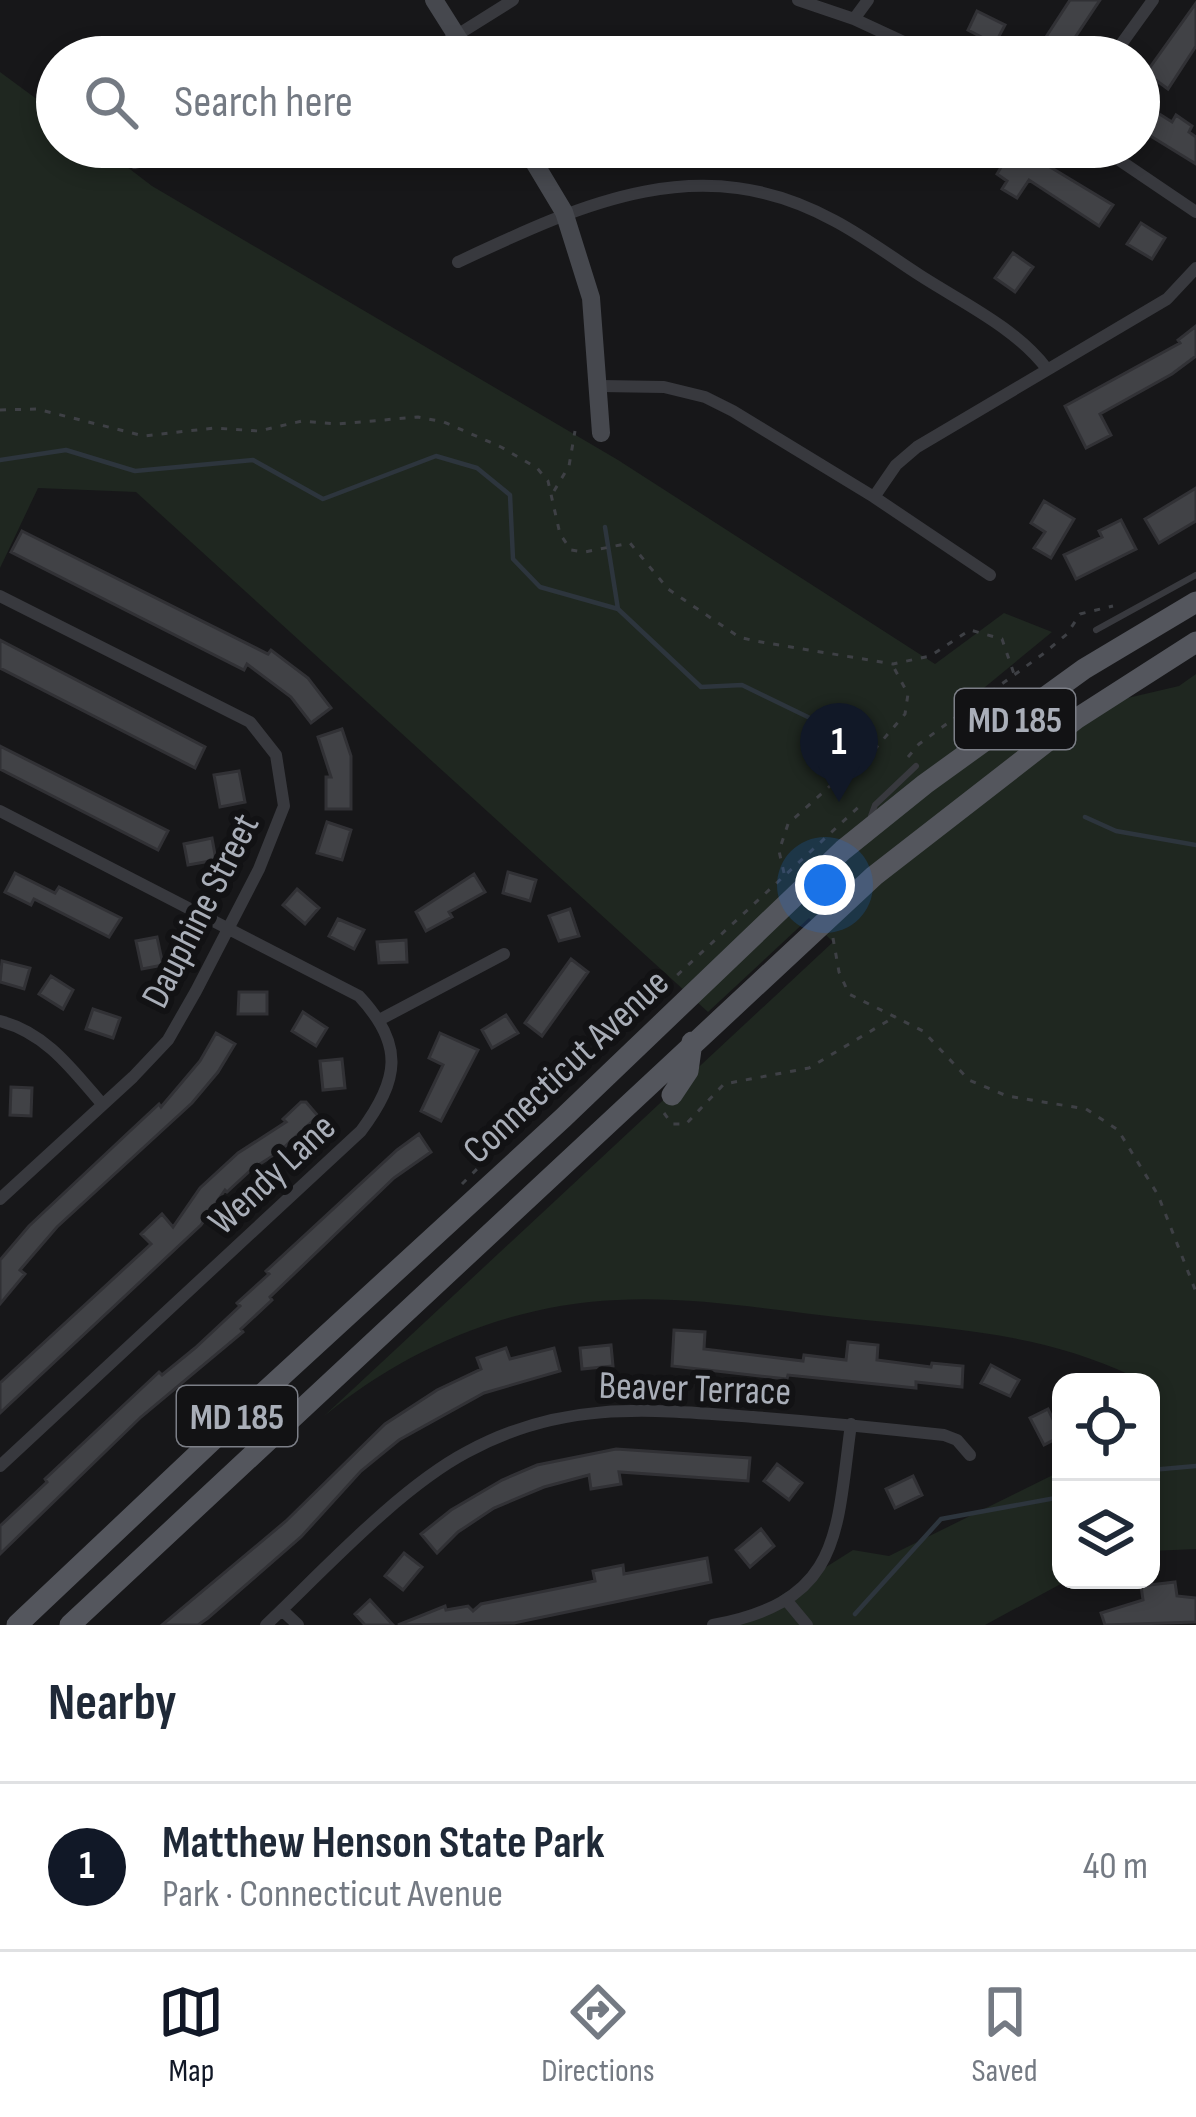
<!DOCTYPE html>
<html lang="en">
<head>
<meta charset="utf-8">
<style>
  body { margin:0; font-family:"Sofia Sans Condensed",sans-serif; background:#f6f6f7; color:#1f2937 }
  .controls { position:absolute; right:36px; bottom:36px; display:grid; overflow:hidden; border-radius:24px; box-shadow:0 6px 18px #0003 }
  .controls button { width:108px; height:108px; display:grid; place-items:center; padding:0; border:0; border-bottom:3px solid #e0e1e3; background:#fff; color:#1f2937; font:60px sans-serif }
  .you { position:absolute; left:825px; top:885px; width:42px; height:42px; margin:-30px; border:9px solid #fff; border-radius:50%; background:#1a73e8; box-shadow:0 0 0 18px #1a73e833 }
  .badge { display:grid; place-items:center; width:78px; height:78px; border-radius:50%; background:#111827; color:#fff; font-size:39px; font-weight:700 }
  .pin { position:absolute; translate:-50% -99px; filter:drop-shadow(0 3px 6px #0008) }
  .pin::after { content:''; position:absolute; top:63px; width:42px; height:36px; background:inherit; clip-path:polygon(0 0,100% 0,50% 100%) }
  .list { margin:0; padding:0; list-style:none }
  h2 { display:flex; justify-content:space-between; align-items:center; height:156px; margin:0; padding:0 48px; font-size:51px }
  h2 small { font-size:39px; font-weight:400; color:#747a83 }
  .list li { display:grid; grid-template-columns:78px 1fr auto; gap:36px; align-items:center; box-sizing:border-box; height:168px; padding:0 48px; border-top:3px solid #e0e1e3 }
  .list b { display:block; font-size:45px; white-space:nowrap }
  .list p { margin:0; font-size:39px; white-space:nowrap; color:#747a83 }
  .list em { font-size:39px; font-style:normal; color:#747a83 }
  .icon { flex:none; width:66px; height:66px; fill:none; stroke:currentColor; stroke-width:2; stroke-linecap:round; stroke-linejoin:round }
  .map { position:relative; flex:none; width:1196px; height:1625px; overflow:hidden }
  .search { position:absolute; background:#fff; box-shadow:0 6px 18px #0003; left:36px; right:36px; top:36px; height:132px; display:flex; align-items:center; gap:30px; box-sizing:border-box; padding:0 42px; border-radius:66px; color:#747a83; font-size:45px }
  .sheet { height:324px; background:#fff }
  nav { display:flex; justify-content:space-around; align-items:center; box-sizing:border-box; height:168px; border-top:3px solid #e0e1e3; background:#fff; font-size:33px; color:#747a83 }
  nav a { display:grid; justify-items:center; gap:6px }
  nav .on { color:#111827 }
  .map>svg:first-child { display:block }
  .green { fill:#1f2720 }
  .lines { fill:none; stroke-linecap:round; stroke-linejoin:round }
  .stream { stroke:#2d353d; stroke-width:4.5 }
  .building { fill:#414246; stroke:#313135; stroke-width:3 }
  .path { stroke:#3e4045; stroke-width:3; stroke-dasharray:6 9; stroke-linecap:butt }
  .lane { stroke:#38393e; stroke-width:6 }
  .street { stroke:#38393e; stroke-width:12 }
  .secondary { stroke:#46484e; stroke-width:18 }
  .primary { stroke:#54565d; stroke-width:21 }
  .labels { text-anchor:middle; stroke-width:12; stroke-linejoin:round; paint-order:stroke }
  .shield { fill:#121214; stroke:#7c7f87; stroke-width:3 }
  .shield-label { font-size:36px; font-weight:bold; fill:#a9aeb8 }
  .street-label { font-size:39px; fill:#a9aeb8; stroke:#121214 }
</style>
</head>
<body>
<div class="map">
<svg width="1196" height="1625" viewBox="0 0 1196 1625">
  <rect width="100%" height="100%" fill="#171719"/>
  <path class="green" d="M0,72L57,114V147H101L152,186L618,460L935,664L1004,613L1052,632L979,692L1025,722L1179,686L1196,674V1549L1151,1551V1382H1131L1132,1376C1045,1334 950,1328 855,1319C777,1311 695,1296 617,1300C508,1305 407,1348 323,1417L833,942L809,918L708,1012L136,492L38,488L0,568Z
    M1061,1471V1580H1068L985,1625H713L744,1619L853,1550L889,1556Z"/>
  <g class="lines">
    <path class="stream" d="M0,460L66,450L135,471L253,460L323,499L436,456L477,468L510,495L513,559L540,587L618,609L701,687L742,685L812,719L871,739
      M605,527L618,609
      M1085,817L1116,831L1196,845
      M1151,1470L1196,1466
      M855,1614L941,1519L1061,1497"/>
  </g>
  <path class="building" d="M1070,0H1100L1062,57H1033Z
    M1196,3V46L1168,89L1146,73Z
    M977,11L1005,25L995,44L968,30Z
    M1139,101L1172,122L1176,115L1192,126L1189,132L1196,137V164L1139,129Z
    M963,147H1017L1113,205L1099,226L1029,180L1017,198L1002,189L1007,181L997,174L1003,164Z
    M1141,223L1165,238L1152,259L1127,244Z
    M1013,253L1033,267L1015,292L995,278Z
    M1196,326V356L1172,374L1100,414L1111,435L1086,448L1065,406L1180,343L1178,340Z
    M1196,488V521L1159,543L1145,519Z
    M1044,501L1074,519L1051,558L1034,548L1045,532L1031,523Z
    M1121,520L1136,549L1076,579L1064,555L1102,537L1099,531Z
    M22,531L268,654L271,650L308,678L331,708L311,723L291,697L247,664L244,670L11,552Z
    M0,640L205,747L195,768L0,668Z
    M342,729L351,756V809H326V777H331L318,737Z
    M0,746L168,831L158,850L0,769Z
    M239,771L245,802L220,807L214,775Z
    M327,822L351,830L342,860L317,853Z
    M212,838L216,860L188,865L184,844Z
    M508,872L536,880L530,901L503,893Z
    M15,873L55,893L59,887L121,918L109,937L34,899L31,905L5,892Z
    M474,874L485,892L449,912L452,917L426,931L416,912Z
    M297,889L319,908L305,924L283,905Z
    M570,909L579,936L559,941L549,916Z
    M338,919L364,930L354,949L329,936Z
    M157,937L163,965L142,969L136,941Z
    M406,940L407,962L379,963L377,942Z
    M571,959L588,972L542,1036L525,1023Z
    M2,961L30,968L24,989L0,982Z
    M51,976L73,990L63,1009L39,994Z
    M239,992H267V1014H238Z
    M93,1009L120,1018L113,1038L86,1029Z
    M303,1012L327,1028L316,1046L292,1031Z
    M506,1015L518,1033L492,1048L482,1030Z
    M216,1033L235,1044L218,1072L192,1103L57,1227L20,1270L25,1274L0,1304V1260L29,1226L130,1131L159,1104L161,1107L200,1061Z
    M440,1033L478,1050L441,1121L421,1111L443,1065L429,1058Z
    M342,1059L345,1088L323,1090L320,1061Z
    M11,1087L32,1088L31,1116L10,1115Z
    M301,1102H306L318,1116L279,1152L252,1169L227,1192L225,1190L201,1225L0,1413V1383L151,1244L141,1234L162,1214L173,1227L200,1188L238,1153L286,1122L283,1119Z
    M419,1134L431,1152L394,1178L270,1297L272,1300L241,1329L243,1332L141,1417L0,1554V1526L47,1482L45,1479L159,1372L162,1375L195,1348L240,1306L237,1303L269,1274L266,1271L397,1150Z
    M674,1330L705,1332L704,1349L803,1361L804,1355L846,1360L848,1342L878,1345L877,1360L931,1367L932,1363L963,1366L962,1387L916,1382V1388L788,1375L787,1379L672,1366Z
    M611,1345L613,1366L582,1369L580,1348Z
    M506,1348L510,1359L554,1348L560,1371L484,1393L399,1440L361,1471L301,1537L208,1618L198,1625H162L286,1521L385,1424L437,1390L481,1369L477,1358Z
    M991,1365L1019,1380L1010,1396L981,1383Z
    M1048,1409L1061,1436L1044,1445L1030,1418Z
    M616,1449L750,1458L748,1481L619,1472L621,1484L591,1489L589,1475L544,1487L494,1508L458,1532L437,1553L421,1534L451,1510L502,1480L537,1465Z
    M777,1464L802,1483L789,1500L764,1481Z
    M913,1476L922,1495L895,1508L886,1489Z
    M761,1529L774,1546L750,1567L736,1550Z
    M404,1553L422,1567L403,1590L385,1576Z
    M707,1558L711,1582L514,1623L398,1625L445,1606L446,1610L468,1606L473,1611L481,1604L595,1581L593,1571L623,1565L624,1574Z
    M1175,1582L1177,1596L1196,1598V1622L1105,1625L1101,1613L1143,1600L1141,1586Z
    M370,1600L393,1625H365L355,1614Z"/>
  <g class="lines">
    <path class="path" d="M0,410L37,409L144,436L214,428L259,431L302,421L337,424L418,417L444,422L501,447L537,468L548,481L560,534L571,550L585,552L630,543L668,589L739,637L755,641L893,664L930,656L970,630L1002,639L1014,674
      M554,491L569,466L575,431
      M908,757L919,744L1043,654L1067,634L1080,614L1113,606
      M784,873L779,851L788,824L831,785L863,763L905,714L908,694L893,666
      M833,938L839,972L849,994L923,1031L969,1080L1007,1096L1086,1109L1118,1130L1158,1195L1196,1292
      M664,1113L672,1124H686L724,1084L809,1068L896,1016
      M462,1184L591,1055L864,802"/>
    <path class="lane" d="M1096,630L1196,575
      M871,816L875,805L916,766"/>
    <path class="street" d="M798,0L854,19L936,57
      M854,19L868,0
      M422,57L513,0
      M1112,57L1153,0
      M1100,147L1196,212
      M135,163L200,147
      M458,262C582,204 701,147 835,221C865,237 893,258 921,276C963,303 1016,328 1047,369
      M601,386L664,387L705,397L733,411L874,497L990,575
      M874,497L896,465L917,447L1167,299L1196,268
      M0,596L250,722L276,755L284,806L259,869L196,991L168,1040L133,1077L0,1199
      M0,811L359,996C405,1045 399,1080 361,1131L0,1466
      M381,1019L504,954
      M0,1021C46,1033 72,1069 102,1104
      M787,1601L807,1625
      M282,1610L298,1625
      M266,1625C323,1571 399,1488 467,1452C562,1400 649,1409 753,1417C817,1422 880,1428 944,1435L957,1440L970,1455
      M713,1625C842,1601 836,1535 851,1424"/>
    <path class="secondary" d="M434,0L470,57
      M525,147L564,212L591,298L601,433"/>
    <path class="primary" d="M672,1095L688,1071L692,1042
      M17,1625L235,1419L563,1118L843,850L925,784L1084,669L1196,602
      M70,1625L874,876L1076,719L1196,642"/>
  </g>
  <g class="labels">
    <g class="shield">
      <rect x="955" y="689" width="120" height="60" rx="9"/>
      <rect x="177" y="1386" width="120" height="60" rx="9"/>
    </g>
    <g class="shield-label">
      <text x="1015" y="732">MD 185</text>
      <text x="237" y="1429">MD 185</text>
    </g>
    <g class="street-label">
      <text transform="translate(199 910) rotate(-63)" y="14">Dauphine Street</text>
      <text transform="translate(565 1065) rotate(-43)" y="14">Connecticut Avenue</text>
      <text transform="translate(271 1173) rotate(-43)" y="14">Wendy Lane</text>
      <text transform="translate(695 1387) rotate(2)" y="14">Beaver Terrace</text>
    </g>
  </g>
</svg>
<div class="controls">
<button><svg class="icon" aria-label="locate" viewBox="0 0 24 24"><circle cx="12" cy="12" r="6"/><path d="M12 2v4M12 18v4M2 12h4M18 12h4"/></svg></button>
<button><svg class="icon" aria-label="layers" viewBox="0 0 24 24"><path d="M12 4l9 5-9 5-9-5zM3 14l9 5 9-5"/></svg></button>
</div>
<div class="you"></div>
<div class="pin badge" style="left:839px;top:802px">1</div>
<div class="search"><svg class="icon" aria-label="search" viewBox="0 0 24 24"><circle cx="10" cy="10" r="6"/><path d="M15 15l6 6"/></svg>Search here</div>
</div>
<section class="sheet">
<h2>Nearby<small></small></h2>
<ul class="list">
<li><span class="badge">1</span><div><b>Matthew Henson State Park</b><p>Park · Connecticut Avenue</p></div><em>40 m</em></li>
</ul>
</section>
<nav>
<a class="on"><svg class="icon" aria-label="map" viewBox="0 0 24 24"><path d="M3 6l6-2 6 2 6-2v14l-6 2-6-2-6 2zM9 4v14M15 6v14"/></svg>Map</a>
<a><svg class="icon" aria-label="directions" viewBox="0 0 24 24"><path d="M12 3l9 9-9 9-9-9zM9 14v-3h6M13 9l2 2-2 2"/></svg>Directions</a>
<a><svg class="icon" aria-label="saved" viewBox="0 0 24 24"><path d="M7 4h10v16l-5-4-5 4z"/></svg>Saved</a>
</nav>
</body>
</html>
